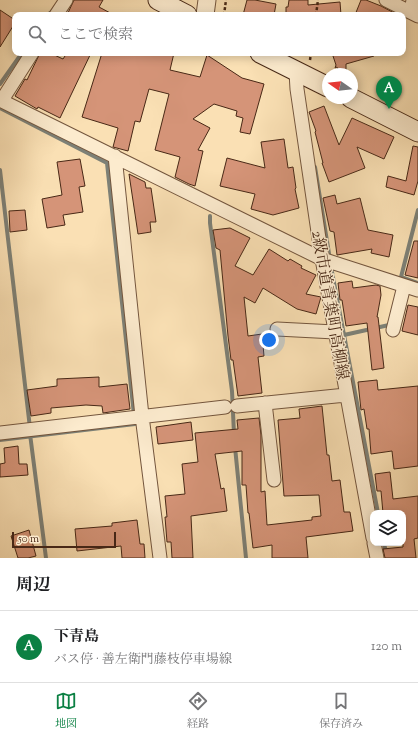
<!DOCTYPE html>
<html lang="ja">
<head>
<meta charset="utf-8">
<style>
  body { margin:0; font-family:"Sorts Mill Goudy","Noto Serif JP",serif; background:#f6f6f6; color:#202124 }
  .controls { position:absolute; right:12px; bottom:12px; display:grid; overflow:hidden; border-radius:8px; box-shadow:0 2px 10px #0003 }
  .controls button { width:36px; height:36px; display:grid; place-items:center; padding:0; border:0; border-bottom:1px solid #e0e0e0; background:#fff; color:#202124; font:20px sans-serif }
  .compass { position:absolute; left:322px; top:68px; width:36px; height:36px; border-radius:50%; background:#fff; box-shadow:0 2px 10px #0003; rotate:284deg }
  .scale { position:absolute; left:12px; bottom:10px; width:104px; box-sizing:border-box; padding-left:4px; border:2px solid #482816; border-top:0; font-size:11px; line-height:14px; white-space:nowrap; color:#482816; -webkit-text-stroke:3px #fcebce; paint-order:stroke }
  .you { position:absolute; left:269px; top:340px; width:14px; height:14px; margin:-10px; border:3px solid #fff; border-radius:50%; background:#1a73e8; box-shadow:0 0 0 6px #1a73e833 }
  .badge { display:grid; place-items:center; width:26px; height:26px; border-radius:50%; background:#0b8043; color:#fff; font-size:13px; font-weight:700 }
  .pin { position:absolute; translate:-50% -33px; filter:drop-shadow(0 1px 2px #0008) }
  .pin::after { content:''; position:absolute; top:21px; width:14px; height:12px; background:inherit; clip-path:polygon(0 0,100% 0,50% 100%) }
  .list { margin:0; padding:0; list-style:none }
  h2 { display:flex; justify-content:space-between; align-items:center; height:52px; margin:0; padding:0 16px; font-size:17px }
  h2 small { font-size:13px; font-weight:400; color:#757577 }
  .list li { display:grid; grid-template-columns:26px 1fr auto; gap:12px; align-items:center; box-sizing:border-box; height:72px; padding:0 16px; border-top:1px solid #e0e0e0 }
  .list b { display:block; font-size:15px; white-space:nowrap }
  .list p { margin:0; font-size:13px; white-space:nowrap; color:#757577 }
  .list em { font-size:13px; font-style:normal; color:#757577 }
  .icon { flex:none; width:22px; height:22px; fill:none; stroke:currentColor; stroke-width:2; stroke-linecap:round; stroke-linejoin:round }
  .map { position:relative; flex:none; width:418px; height:558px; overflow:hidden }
  .search { position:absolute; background:#fff; box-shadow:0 2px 10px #0003; left:12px; right:12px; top:12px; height:44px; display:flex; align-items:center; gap:10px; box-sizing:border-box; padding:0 14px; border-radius:8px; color:#757577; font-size:15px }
  .sheet { height:124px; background:#fff }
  nav { display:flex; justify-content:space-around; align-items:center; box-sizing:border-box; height:56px; border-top:1px solid #e0e0e0; background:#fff; font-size:11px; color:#757577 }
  nav a { display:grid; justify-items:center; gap:2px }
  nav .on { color:#0b8043 }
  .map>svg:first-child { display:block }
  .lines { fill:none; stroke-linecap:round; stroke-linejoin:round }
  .stream { stroke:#7d8076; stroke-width:4 }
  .building { fill:#d59478; stroke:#482816 }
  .minor-casing { stroke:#74563e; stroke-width:15 }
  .tertiary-casing { stroke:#74563e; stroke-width:19 }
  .secondary-casing { stroke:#482816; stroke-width:21 }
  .path { stroke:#482816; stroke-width:2.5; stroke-dasharray:3 2; stroke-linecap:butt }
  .minor { stroke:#fcebce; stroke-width:13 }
  .tertiary { stroke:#fcebce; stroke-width:17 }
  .secondary { stroke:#fcebce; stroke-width:19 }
  .labels { text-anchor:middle; stroke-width:3; stroke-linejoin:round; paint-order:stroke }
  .street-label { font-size:16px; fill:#482816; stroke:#fcebce }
</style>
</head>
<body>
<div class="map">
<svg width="418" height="558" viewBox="0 0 418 558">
  <rect width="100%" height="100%" fill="#fae0b4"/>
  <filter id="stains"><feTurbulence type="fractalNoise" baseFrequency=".005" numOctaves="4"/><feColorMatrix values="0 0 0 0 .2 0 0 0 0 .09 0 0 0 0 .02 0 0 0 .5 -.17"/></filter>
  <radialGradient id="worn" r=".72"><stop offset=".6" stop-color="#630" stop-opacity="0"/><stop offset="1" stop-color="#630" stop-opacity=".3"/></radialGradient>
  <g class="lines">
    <path class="stream" d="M49,15L50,13
      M0,84L22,53
      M0,108L107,163L135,424L0,440
      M315,167L332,272L378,513
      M0,170L30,428
      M210,216V223L232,391L234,434
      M401,277L418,283
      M400,281L418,210
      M344,335L389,325L390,323
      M30,434L46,558
      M235,447L246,558
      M384,543L387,558"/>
  </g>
  <path class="building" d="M74,0H103L99,7L114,15H67Z
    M247,0H255L276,4L274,15H243Z
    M289,0H308V5L340,2L341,15H286V7H288Z
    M361,0H366L381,6L398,15H355Z
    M0,10L15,20V23L0,47Z
    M40,53H50L63,59L67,53H91L60,118L38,107L37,109L15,96L25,79L27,80Z
    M102,53L122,55V53H174L170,70L200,77L207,55L242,78L264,84L250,134L240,132L243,118L236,116L237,111L214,104L193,119L210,128L198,150L203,151L195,186L189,184L175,177L180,157L155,150L169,94L149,89L140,122L135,121L128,151L113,147L118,128L82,117Z
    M332,53H374V56L346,64V74H339L337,67L335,68L336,65Z
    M324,106L339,145L352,118L394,137L384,159L357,147L365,168L329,182L322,163H323L315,132L316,131L309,112Z
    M284,139L288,168L293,167L296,188L295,189L299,208L273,215L251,209L255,194L220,186L227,158L265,168L261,142Z
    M413,146L418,147V181L414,195L386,187L388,176L406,181Z
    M80,159L85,186L79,187L83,212L63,215L65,225L47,228L42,199L62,195L57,162Z
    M129,174L145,182L146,188H151L156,222H150L151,232L138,234Z
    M335,195L337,204L360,198L368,230L393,235L389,257L371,253L372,249L337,255L334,232L330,231L323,198Z
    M25,210L27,230L10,232L9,211Z
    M230,228L250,238L235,266L253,275L269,249L288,261L290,259L302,266L301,268L316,275L306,294L321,297L316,314L297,309L263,288L255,303L244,297L248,336L262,334L264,356L258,357L262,393L238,396L233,360H231L228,336L220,250L216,248L213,230Z
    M414,241H418V278L405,275Z
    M352,281L353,288L376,285L380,286L381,295L377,317H378L384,368L372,370L367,323L346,326L342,300H340L338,283Z
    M408,305L418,307V335L402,331Z
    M99,377V387L127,384L130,409L103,413L102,406L86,405L51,408V413L31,416L27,390L57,386V379Z
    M377,380L378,390L418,386V466L394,469L392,451L371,454L369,429H367L364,409L361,410L358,382Z
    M322,406L327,455H329L332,481L340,480L344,512H350L353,531L306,537L308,558H272V545L253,548L249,513H248L246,485H242V451L215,454L221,489L224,488L227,511L191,516L193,558H172L171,542H167L165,517H167L165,496L185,494L182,464L198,462L195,433L238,429L237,420L259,418L261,435V492L265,491L267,525L312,520V517L321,516L319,495L284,496L278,420L300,418L299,409Z
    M191,422L193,440L158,444L156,427Z
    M18,446L19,464H27L28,475L0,477V464L5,463L4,448Z
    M390,472L393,499L418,496V538L414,539L416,558H385L383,549L403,547V513H383L381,491H377L375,474Z
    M137,520L140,544H144L145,558H122L121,546L77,551L75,529L112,526V523Z
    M29,530L36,556L28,558H18L11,536Z"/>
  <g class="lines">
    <defs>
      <path id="minor" d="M386,0L418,16
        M411,12L413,0
        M56,15L66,0
        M296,72L297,89L322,259L373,538
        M0,100L322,259L418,290
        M2,100L32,53
        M115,156L142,416L160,558
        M277,329L335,332
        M393,330L404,286
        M265,403L274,480
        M237,406L346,395
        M0,433L225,407
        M374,543L377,558"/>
      <path id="tertiary" d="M205,15L207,0"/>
      <path id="secondary" d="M158,0L187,15
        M260,53L328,87
        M351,98L418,132"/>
    </defs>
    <use href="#minor" class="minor-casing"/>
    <use href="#tertiary" class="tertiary-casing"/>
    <use href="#secondary" class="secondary-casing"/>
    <path class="path" d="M224,15L226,0
      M316,15L318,0
      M310,60L311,53"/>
    <use href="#minor" class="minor"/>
    <use href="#tertiary" class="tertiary"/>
    <use href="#secondary" class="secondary"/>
  </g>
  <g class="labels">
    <g class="street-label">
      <text transform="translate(331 305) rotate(80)" y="6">2級市道青葉町高柳線</text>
    </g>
  </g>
  <rect width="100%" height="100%" filter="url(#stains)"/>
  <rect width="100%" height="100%" fill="url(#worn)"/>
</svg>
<div class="controls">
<button><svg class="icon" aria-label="layers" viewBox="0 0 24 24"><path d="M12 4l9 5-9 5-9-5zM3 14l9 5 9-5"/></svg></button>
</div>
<svg class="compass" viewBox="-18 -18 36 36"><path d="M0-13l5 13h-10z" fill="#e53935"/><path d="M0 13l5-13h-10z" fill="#757577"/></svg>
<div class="scale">50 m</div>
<div class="you"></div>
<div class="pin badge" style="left:389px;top:109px">A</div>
<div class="search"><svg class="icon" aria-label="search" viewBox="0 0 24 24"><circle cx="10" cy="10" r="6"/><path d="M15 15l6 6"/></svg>ここで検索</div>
</div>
<section class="sheet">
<h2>周辺<small></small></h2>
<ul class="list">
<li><span class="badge">A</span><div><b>下青島</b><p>バス停 · 善左衛門藤枝停車場線</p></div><em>120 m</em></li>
</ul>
</section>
<nav>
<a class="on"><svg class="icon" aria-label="map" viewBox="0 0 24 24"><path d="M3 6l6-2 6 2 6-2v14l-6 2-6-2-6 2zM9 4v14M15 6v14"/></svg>地図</a>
<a><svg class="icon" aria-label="directions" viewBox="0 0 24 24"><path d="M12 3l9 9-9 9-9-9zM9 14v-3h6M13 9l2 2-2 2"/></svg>経路</a>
<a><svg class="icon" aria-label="saved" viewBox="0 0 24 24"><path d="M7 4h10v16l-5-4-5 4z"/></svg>保存済み</a>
</nav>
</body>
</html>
